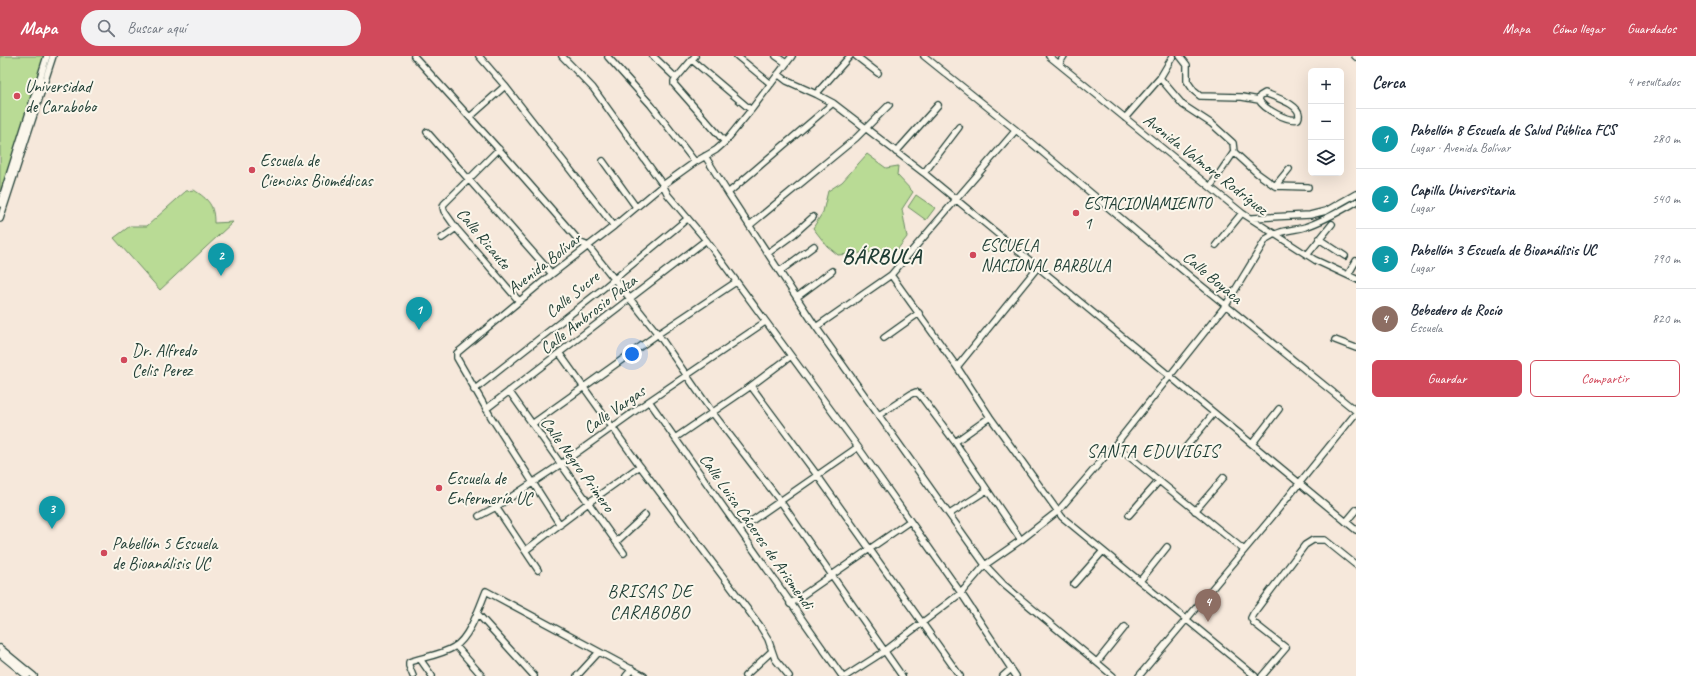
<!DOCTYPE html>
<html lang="es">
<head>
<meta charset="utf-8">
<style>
  body { margin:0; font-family:Caveat,sans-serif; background:#f2f2f3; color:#1f2937 }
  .controls { position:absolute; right:12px; top:12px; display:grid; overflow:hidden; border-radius:6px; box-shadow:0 4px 16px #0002 }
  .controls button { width:36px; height:36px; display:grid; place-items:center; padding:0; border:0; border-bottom:1px solid #e0e1e3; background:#fff; color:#1f2937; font:20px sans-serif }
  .you { position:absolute; left:632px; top:298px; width:14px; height:14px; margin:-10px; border:3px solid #fff; border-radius:50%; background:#1a73e8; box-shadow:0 0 0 6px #1a73e833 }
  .badge { display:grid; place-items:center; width:26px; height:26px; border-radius:50%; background:#d1495b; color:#fff; font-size:13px; font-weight:700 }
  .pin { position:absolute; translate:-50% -33px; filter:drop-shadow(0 1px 2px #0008) }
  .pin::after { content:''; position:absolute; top:21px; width:14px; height:12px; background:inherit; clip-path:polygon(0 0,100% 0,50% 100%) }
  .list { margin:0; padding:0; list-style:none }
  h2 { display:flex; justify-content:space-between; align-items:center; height:52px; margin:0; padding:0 16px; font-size:17px }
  h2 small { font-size:13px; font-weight:400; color:#747a83 }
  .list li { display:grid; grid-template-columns:26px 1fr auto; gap:12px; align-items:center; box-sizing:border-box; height:60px; padding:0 16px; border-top:1px solid #e0e1e3 }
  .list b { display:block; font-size:15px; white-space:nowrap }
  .list p { margin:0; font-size:13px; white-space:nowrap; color:#747a83 }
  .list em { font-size:13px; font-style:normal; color:#747a83 }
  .actions { display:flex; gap:8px; padding:12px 16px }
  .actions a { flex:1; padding:9px 0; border:1px solid #d1495b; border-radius:6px; text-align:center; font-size:14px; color:#d1495b }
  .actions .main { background:#d1495b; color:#fff }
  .icon { flex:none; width:22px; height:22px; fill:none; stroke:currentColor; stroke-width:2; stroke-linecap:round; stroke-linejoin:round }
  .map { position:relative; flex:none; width:1356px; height:620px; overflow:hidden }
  header { display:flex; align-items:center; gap:24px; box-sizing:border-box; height:56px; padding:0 20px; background:#d1495b; color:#fff }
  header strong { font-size:19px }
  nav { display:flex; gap:22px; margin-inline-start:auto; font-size:14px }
  .search { width:280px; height:36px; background:#f2f2f3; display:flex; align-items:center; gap:10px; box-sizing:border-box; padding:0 14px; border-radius:22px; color:#747a83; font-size:15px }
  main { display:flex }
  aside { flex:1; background:#fff }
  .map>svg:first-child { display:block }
  .green { fill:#b9db95; stroke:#6c8c64 }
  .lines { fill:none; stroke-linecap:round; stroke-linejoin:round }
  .minor-casing { stroke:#1f3d34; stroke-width:8 }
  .minor { stroke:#fbf7ec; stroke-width:5.5 }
  .poi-dot { fill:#d1495b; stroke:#fbf7ec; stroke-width:1.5 }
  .labels { text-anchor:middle; stroke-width:4; stroke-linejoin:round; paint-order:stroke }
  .poi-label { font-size:17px; fill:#1f3d34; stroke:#fbf7ec; text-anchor:start }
  .street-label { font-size:17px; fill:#1f3d34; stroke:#fbf7ec }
  .neighbourhood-label { font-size:18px; letter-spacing:1px; fill:#1f3d34; stroke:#fbf7ec }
  .district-label { font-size:21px; font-weight:bold; letter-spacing:1px; fill:#1f3d34; stroke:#fbf7ec }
</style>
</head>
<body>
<header>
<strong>Mapa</strong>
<div class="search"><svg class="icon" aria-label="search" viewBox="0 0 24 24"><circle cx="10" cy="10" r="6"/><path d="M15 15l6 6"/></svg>Buscar aquí</div>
<nav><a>Mapa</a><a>Cómo llegar</a><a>Guardados</a></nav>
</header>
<main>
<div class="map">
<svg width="1356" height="620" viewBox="0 0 1356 620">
  <rect width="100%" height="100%" fill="#f6e8db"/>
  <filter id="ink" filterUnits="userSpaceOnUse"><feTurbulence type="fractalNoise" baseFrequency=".025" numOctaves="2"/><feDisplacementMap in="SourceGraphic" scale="8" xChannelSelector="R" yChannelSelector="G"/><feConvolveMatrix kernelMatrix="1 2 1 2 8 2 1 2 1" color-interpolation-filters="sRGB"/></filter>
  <g filter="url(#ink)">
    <path class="green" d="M0,0H45L0,143Z
      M867,98L886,112L898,110L897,119L913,136L902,153L907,181L897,194L838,199L827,190L813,172L823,156L828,135L842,126Z
      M194,134C209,144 214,149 214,167L233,166L160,234L114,182L130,170H147L186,135Z
      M916,139L935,152L926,164L908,151Z"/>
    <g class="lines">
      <defs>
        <path id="minor" d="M414,0L504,99L581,187L588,190L658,278L712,356L781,446L902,620
          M479,0L505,30L614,170
          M562,0L593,32L663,129L668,139L706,184L858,391L961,537L1016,620
          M653,0L676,22
          M695,0L674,25V28L725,86
          M737,0L771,28
          M776,0L786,7
          M856,0L878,17
          M924,0L1016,74L1192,222L1356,355
          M1049,0L1242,157L1315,204L1356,223
          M1180,0L1187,9V25L1194,35L1200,40L1242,41L1259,44C1264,53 1288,66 1298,63C1305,50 1275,41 1265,37L1260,40L1259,44
          M1355,0L1356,1
          M608,1L651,49L695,106
          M692,4L751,54
          M1059,8L1064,0
          M778,18L787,25L816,38L833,47L924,117L1356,474
          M1160,22L1183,49L1212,68L1233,87L1234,96L1210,131
          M816,38L850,0
          M470,61L505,30
          M1125,62L1160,22L1173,0
          M427,76L552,218
          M499,93L444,148L443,151L444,155L456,172L519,245
          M896,96L938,49
          M1234,96L1257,117L1275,130L1308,131
          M705,100L728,137L816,271L985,509L1003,528L1113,620
          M603,105L636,151
          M924,117L959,71
          M1275,130L1289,113
          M728,137L833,47
          M0,148L47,0
          M1252,162L1310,159L1326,155L1356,138
          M0,163L53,0
          M750,169L856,82L889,49
          M442,182L456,172
          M1319,183L1345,200
          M1216,189L1242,157
          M768,197L794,178L813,161
          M1307,199L1332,168
          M780,215L814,190
          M891,219L957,311L990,361L1062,461L1255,620
          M1348,219L1356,205
          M797,241L832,215
          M816,271L891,219L1016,74
          M884,282L919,257
          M1335,284L1356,292
          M560,298L640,410L760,570L768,583L775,603L789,620
          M957,311L1037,212
          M751,330L817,419L960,620
          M474,334L600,235L687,163
          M509,335L624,497
          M649,345L842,620
          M486,353L706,184
          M879,359L911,338L916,336L920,339L955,386L1021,484
          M532,368L658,278L736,226
          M675,382L751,330L791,300
          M955,386L990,361
          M1252,388L1279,353
          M1115,389L1244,494
          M1186,391L1214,357
          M496,451L538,514
          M1195,455L1224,421
          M951,457L987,434
          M1129,459L1159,425
          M479,460L496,451L561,408L649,345L765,266
          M1346,466L1356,454
          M560,469L491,361L457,302V297L552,218L614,170L663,129L695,106L716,94L725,86L751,54L792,0
          M740,473L858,391
          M616,486L645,459
          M526,494L588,447L640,410
          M1140,525L1167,491
          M1074,528L1103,495
          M790,548L910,465
          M477,557L534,620
          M456,590L482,620
          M0,592L34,620
          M0,598L27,620
          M420,603L432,620
          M1097,606L1125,571
          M413,620L409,610V606C424,601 441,599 454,591C469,583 480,550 486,535L644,620
          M577,620L599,596
          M626,620L632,613
          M745,620L772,595
          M846,620L885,595L961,537L985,509L1021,484L1058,455L1115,389L1226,249L1266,183C1279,174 1291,175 1305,171C1323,165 1339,156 1356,146
          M1003,620L1011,613
          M1139,620L1272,461L1356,357
          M1262,620L1286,592L1254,567L1251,562L1253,558L1305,489L1313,484H1325L1356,509"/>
      </defs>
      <use href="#minor" class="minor-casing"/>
      <use href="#minor" class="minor"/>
    </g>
  </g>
  <g class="poi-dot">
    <circle cx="17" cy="40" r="4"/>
    <circle cx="252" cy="114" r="4"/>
    <circle cx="1076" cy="157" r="4"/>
    <circle cx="973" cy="199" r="4"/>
    <circle cx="124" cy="304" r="4"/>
    <circle cx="439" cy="432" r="4"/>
    <circle cx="104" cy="497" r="4"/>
  </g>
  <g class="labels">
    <g class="poi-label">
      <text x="25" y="36">Universidad<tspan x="25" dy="20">de Carabobo</tspan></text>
      <text x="260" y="110">Escuela de<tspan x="260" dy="20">Ciencias Biomédicas</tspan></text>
      <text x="1084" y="153">ESTACIONAMIENTO<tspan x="1084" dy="20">1</tspan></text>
      <text x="981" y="195">ESCUELA<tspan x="981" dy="20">NACIONAL BARBULA</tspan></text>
      <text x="132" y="300">Dr. Alfredo<tspan x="132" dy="20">Celis Perez</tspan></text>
      <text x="447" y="428">Escuela de<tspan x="447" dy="20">Enfermería UC</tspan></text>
      <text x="112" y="493">Pabellón 5 Escuela<tspan x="112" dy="20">de Bioanálisis UC</tspan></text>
    </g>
    <g class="street-label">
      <text transform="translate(1206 108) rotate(38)" y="6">Avenida Valmore Rodríguez</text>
      <text transform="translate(484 182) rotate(50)" y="6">Calle Ricaute</text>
      <text transform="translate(544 207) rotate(-38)" y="6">Avenida Bolívar</text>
      <text transform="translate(1213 221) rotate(40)" y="6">Calle Boyaca</text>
      <text transform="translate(572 238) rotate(-39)" y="6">Calle Sucre</text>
      <text transform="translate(588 258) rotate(-38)" y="6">Calle Ambrosio Palza</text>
      <text transform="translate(614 353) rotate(-35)" y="6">Calle Vargas</text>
      <text transform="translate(578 408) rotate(54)" y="6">Calle Negro Primero</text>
      <text transform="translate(757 475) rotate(55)" y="6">Calle Luisa Cáceres de Arismendi</text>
    </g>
    <g class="neighbourhood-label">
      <text x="1153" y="401">SANTA EDUVIGIS</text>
      <text x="650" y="541">BRISAS DE<tspan x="650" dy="21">CARABOBO</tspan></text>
    </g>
    <g class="district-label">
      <text x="882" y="207">BÁRBULA</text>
    </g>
  </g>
</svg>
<div class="controls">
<button>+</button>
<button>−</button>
<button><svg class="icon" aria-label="layers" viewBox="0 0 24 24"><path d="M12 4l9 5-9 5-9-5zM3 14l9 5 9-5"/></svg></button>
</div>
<div class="you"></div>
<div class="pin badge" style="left:419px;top:274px;background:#0f9aa8">1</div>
<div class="pin badge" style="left:221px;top:220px;background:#0f9aa8">2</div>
<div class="pin badge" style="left:52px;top:473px;background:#0f9aa8">3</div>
<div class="pin badge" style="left:1208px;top:566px;background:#8d6e63">4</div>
</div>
<aside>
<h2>Cerca<small>4 resultados</small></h2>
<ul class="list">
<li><span class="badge" style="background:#0f9aa8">1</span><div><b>Pabellón 8 Escuela de Salud Pública FCS</b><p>Lugar · Avenida Bolívar</p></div><em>280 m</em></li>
<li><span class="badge" style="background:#0f9aa8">2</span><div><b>Capilla Universitaria</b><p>Lugar</p></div><em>540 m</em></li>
<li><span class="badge" style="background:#0f9aa8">3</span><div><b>Pabellón 3 Escuela de Bioanálisis UC</b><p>Lugar</p></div><em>790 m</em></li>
<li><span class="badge" style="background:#8d6e63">4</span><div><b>Bebedero de Rocío</b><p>Escuela</p></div><em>820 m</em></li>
</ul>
<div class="actions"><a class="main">Guardar</a><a>Compartir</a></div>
</aside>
</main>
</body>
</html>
